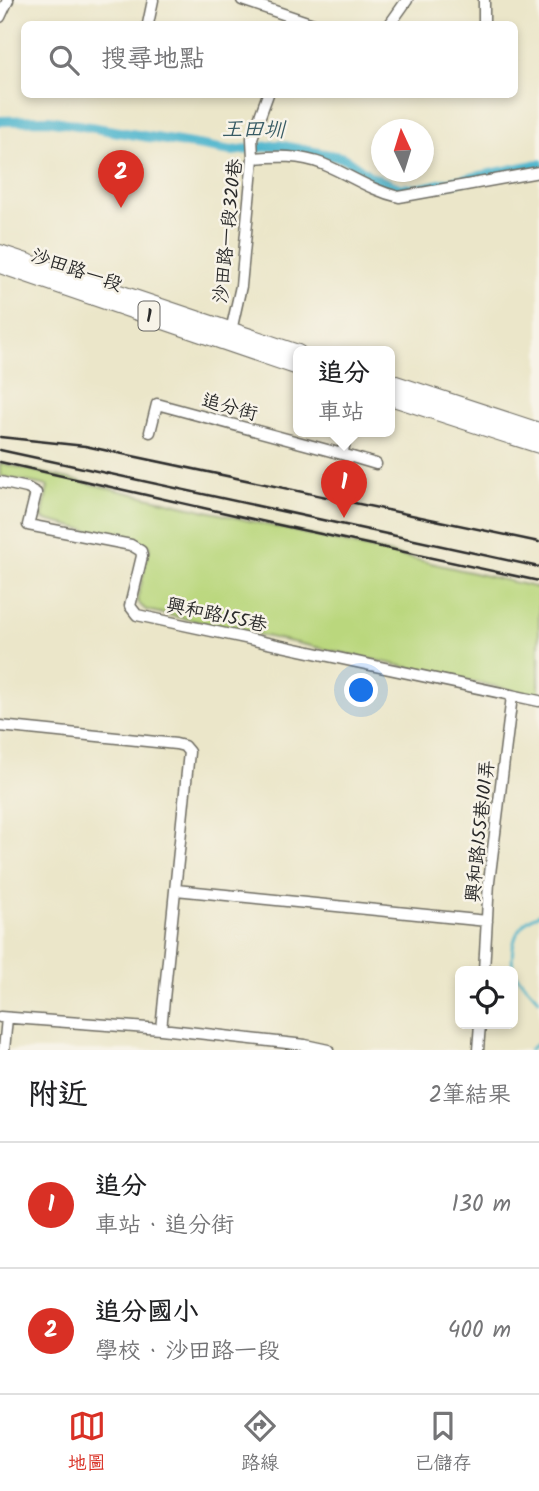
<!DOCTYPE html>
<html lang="zh-TW">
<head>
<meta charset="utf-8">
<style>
  body { margin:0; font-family:Kalam,"LXGW WenKai TC",sans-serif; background:#f6f6f6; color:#202124 }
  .controls { position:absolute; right:21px; bottom:21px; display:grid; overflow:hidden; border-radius:10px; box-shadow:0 4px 10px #0003 }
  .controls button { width:63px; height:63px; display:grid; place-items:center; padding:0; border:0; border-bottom:2px solid #e0e0e0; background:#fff; color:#202124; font:35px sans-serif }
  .compass { position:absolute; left:371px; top:119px; width:63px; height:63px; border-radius:50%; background:#fff; box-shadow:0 4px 10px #0003; rotate:356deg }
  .you { position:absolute; left:362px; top:691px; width:24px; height:24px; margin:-18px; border:5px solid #fff; border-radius:50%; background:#1a73e8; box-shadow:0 0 0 10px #1a73e833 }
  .badge { display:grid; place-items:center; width:46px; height:46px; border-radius:50%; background:#d93025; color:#fff; font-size:23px; font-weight:700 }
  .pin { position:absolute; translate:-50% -58px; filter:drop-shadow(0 2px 4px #0008) }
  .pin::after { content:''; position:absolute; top:37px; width:24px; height:21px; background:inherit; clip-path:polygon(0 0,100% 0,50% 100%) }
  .popup { position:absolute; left:293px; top:346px; width:102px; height:91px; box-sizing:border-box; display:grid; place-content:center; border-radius:10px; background:#fff; filter:drop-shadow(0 2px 5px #0005); font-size:23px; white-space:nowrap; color:#757577 }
  .popup b { font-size:26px; color:#202124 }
  .popup::after { content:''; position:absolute; left:50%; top:100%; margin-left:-14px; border:14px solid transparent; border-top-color:#fff }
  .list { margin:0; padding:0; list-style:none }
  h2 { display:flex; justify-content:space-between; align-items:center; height:91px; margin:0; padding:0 28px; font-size:30px }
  h2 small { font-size:23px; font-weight:400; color:#757577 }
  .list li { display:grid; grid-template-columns:46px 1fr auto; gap:21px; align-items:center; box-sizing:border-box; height:126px; padding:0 28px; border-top:2px solid #e0e0e0 }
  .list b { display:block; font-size:26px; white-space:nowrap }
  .list p { margin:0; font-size:23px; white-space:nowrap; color:#757577 }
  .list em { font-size:23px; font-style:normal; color:#757577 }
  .icon { flex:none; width:38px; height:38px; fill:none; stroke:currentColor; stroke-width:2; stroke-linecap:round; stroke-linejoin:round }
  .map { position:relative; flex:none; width:539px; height:1050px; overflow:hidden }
  .search { position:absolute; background:#fff; box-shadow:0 4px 10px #0003; left:21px; right:21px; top:21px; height:77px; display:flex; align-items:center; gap:18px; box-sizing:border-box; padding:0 24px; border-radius:10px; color:#757577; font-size:26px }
  .sheet { height:343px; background:#fff }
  nav { display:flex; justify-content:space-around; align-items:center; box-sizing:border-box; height:98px; border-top:2px solid #e0e0e0; background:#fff; font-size:19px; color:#757577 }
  nav a { display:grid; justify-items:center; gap:4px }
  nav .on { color:#d93025 }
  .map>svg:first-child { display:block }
  .green { fill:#bad77d; stroke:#728154; stroke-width:2 }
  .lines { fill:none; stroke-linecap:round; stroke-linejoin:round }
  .stream { stroke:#4eb5cd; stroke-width:2.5 }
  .canal { stroke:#4eb5cd; stroke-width:10 }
  .minor-casing { stroke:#6e6c62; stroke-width:13 }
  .primary-casing { stroke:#6e6c62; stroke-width:18 }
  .minor { stroke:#fff; stroke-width:10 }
  .primary { stroke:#fff; stroke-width:16 }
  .rail { stroke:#2b2b2b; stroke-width:2.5 }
  .labels { text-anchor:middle; stroke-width:5; stroke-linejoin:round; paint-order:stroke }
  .shield { fill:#f7f3e8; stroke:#686764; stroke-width:2 }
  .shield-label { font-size:18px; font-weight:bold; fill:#2b2b2b }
  .street-label { font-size:19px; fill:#2b2b2b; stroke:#f7f3e8 }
  .water-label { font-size:21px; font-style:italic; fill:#375b64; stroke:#f7f3e8 }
</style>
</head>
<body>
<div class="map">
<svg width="539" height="1050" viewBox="0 0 539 1050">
  <rect width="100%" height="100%" fill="#f7f3e8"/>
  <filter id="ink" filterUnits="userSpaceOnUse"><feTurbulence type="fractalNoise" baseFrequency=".0143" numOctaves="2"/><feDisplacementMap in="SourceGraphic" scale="14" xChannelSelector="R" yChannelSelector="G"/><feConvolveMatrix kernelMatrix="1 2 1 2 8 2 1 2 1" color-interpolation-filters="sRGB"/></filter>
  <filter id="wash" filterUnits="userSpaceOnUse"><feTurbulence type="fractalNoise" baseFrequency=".00686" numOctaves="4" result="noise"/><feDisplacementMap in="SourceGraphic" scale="28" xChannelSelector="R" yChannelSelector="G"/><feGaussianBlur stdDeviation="1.57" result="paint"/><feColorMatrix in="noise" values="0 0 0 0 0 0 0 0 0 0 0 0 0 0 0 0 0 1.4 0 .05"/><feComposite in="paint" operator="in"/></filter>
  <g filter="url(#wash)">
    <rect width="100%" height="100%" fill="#ebe6c9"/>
    <path class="green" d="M0,463L539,588V696L146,610L137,602L150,546L42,519L48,486L0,476Z"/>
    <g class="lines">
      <path class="stream" d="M513,971C510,947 514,924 539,914
        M513,971L539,1000
        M529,1050L539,1042"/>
      <path class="canal" d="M0,121L48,120L232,151L278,145L344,158L371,177L399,188L417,189L539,164"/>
    </g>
  </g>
  <g filter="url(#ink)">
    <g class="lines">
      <defs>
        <path id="minor" d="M242,0L313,24
          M484,0V24
          M0,17L8,0
          M148,24L153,0
          M390,24L407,0
          M253,158C277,156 300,155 323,164C350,175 370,190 399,197L539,172
          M231,331L241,286L253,158L252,138L268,94
          M150,432L157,404L342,454L348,432
          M342,454L376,464
          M0,482L27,488L36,493L28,525L131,545L141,551L142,556L130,606L137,615L539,701
          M0,726L176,744L184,746L189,752L161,1029
          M176,890L487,921
          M484,971L489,882L512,696
          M0,1017L161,1029L305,1045L328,1050
          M4,1050L7,1018
          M478,1050L480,1024"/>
        <path id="primary" d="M0,253L298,353
          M0,265L298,367
          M390,382L539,431
          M390,397L539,445"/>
      </defs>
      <use href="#minor" class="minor-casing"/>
      <use href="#primary" class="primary-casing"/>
      <use href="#minor" class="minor"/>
      <use href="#primary" class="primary"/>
      <path class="rail" d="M0,437L85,446L539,542
        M0,450L539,567
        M0,462L279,525L539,581"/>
    </g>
  </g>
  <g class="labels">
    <rect class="shield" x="138.5" y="301.5" width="21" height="29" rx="5"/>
    <g class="shield-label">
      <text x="149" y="322">1</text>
    </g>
    <g class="street-label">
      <text transform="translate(227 231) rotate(-84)" y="7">沙田路一段320巷</text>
      <text transform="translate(77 269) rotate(19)" y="7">沙田路一段</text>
      <text transform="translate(230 406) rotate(15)" y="7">追分街</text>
      <text transform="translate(217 614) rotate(12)" y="7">興和路155巷</text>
      <text transform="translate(479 831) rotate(-84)" y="7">興和路155巷101弄</text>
    </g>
    <g class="water-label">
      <text transform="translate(253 129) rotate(1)" y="7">王田圳</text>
    </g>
  </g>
</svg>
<div class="controls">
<button><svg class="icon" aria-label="locate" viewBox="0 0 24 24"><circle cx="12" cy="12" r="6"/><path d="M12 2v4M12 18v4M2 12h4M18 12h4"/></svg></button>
</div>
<svg class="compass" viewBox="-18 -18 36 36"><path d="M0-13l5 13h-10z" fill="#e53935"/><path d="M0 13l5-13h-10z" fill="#757577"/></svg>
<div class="you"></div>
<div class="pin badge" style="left:344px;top:518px">1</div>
<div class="popup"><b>追分</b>車站</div>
<div class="pin badge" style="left:121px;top:208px">2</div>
<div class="search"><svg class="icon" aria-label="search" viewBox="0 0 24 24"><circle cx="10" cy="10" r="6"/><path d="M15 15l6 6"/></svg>搜尋地點</div>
</div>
<section class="sheet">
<h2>附近<small>2筆結果</small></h2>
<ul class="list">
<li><span class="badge">1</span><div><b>追分</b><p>車站 · 追分街</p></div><em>130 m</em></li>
<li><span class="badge">2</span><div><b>追分國小</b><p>學校 · 沙田路一段</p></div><em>400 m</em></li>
</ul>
</section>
<nav>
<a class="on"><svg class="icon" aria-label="map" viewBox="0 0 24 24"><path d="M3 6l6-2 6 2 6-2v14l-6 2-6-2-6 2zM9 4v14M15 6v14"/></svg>地圖</a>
<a><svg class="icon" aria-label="directions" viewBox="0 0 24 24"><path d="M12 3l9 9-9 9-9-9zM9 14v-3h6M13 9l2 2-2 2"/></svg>路線</a>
<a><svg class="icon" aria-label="saved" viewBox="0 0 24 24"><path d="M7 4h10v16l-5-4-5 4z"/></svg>已儲存</a>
</nav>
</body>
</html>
